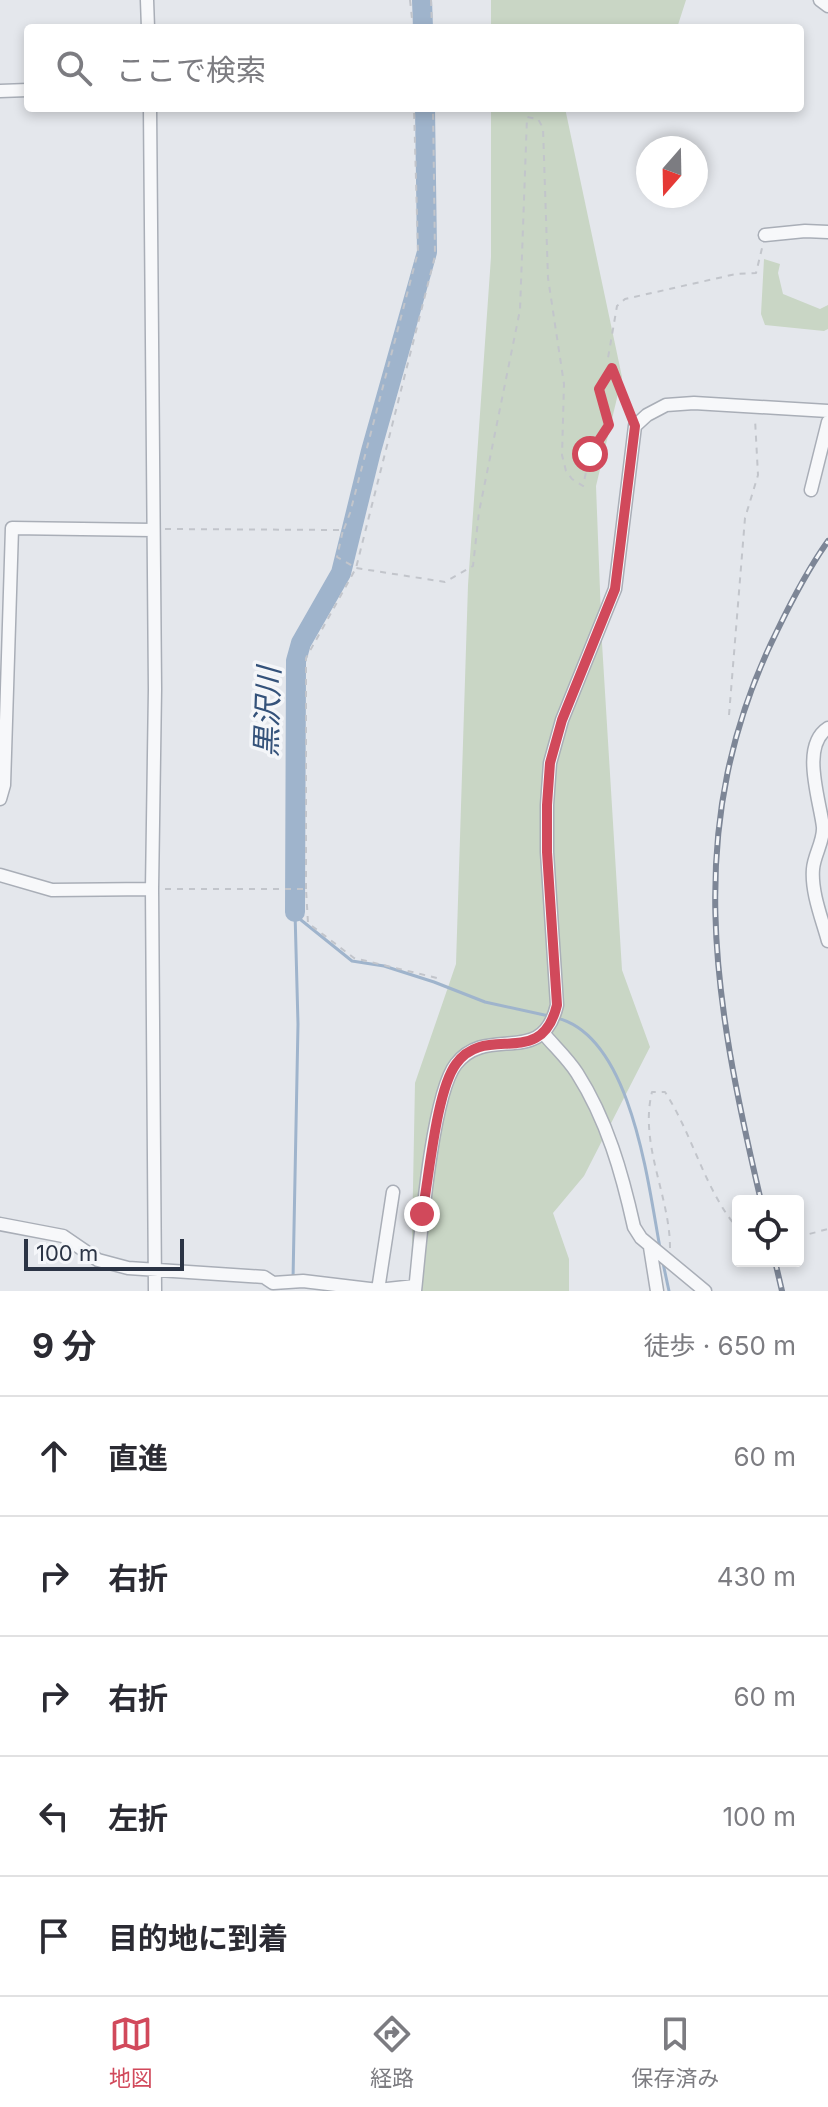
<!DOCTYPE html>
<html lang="ja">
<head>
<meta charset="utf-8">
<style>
  body { margin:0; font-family:Inter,"Noto Sans JP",sans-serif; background:#f2f2f3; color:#2b2b33 }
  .controls { position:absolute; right:24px; bottom:24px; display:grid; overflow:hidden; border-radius:8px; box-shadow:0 4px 12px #0003 }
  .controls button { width:72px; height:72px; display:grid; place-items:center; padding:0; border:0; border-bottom:2px solid #e1e1e2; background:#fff; color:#2b2b33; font:40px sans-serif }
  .compass { position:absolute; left:636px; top:136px; width:72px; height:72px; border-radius:50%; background:#fff; box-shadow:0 4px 12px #0003; rotate:200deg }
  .scale { position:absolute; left:24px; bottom:20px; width:160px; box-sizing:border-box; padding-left:8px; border:4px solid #2b3445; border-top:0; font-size:22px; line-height:28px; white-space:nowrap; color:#2b3445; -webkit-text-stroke:6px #f4f6f9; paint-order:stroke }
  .stop { position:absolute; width:24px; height:24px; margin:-18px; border:6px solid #d1495b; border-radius:50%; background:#fff }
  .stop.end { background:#d1495b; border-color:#fff; box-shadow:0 2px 8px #0008 }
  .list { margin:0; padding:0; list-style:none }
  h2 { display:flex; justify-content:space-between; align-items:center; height:104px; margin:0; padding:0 32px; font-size:34px }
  h2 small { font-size:26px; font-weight:400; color:#7c7c81 }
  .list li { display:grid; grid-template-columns:52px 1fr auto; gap:24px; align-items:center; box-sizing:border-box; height:120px; padding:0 32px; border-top:2px solid #e1e1e2 }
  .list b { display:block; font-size:30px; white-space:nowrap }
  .list em { font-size:26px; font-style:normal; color:#7c7c81 }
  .icon { flex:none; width:44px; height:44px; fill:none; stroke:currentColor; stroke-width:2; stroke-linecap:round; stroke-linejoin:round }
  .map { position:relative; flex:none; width:828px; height:1291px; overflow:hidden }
  .search { position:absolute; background:#fff; box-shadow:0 4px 12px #0003; left:24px; right:24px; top:24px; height:88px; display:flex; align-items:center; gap:20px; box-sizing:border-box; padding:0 28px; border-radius:8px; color:#7c7c81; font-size:30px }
  .sheet { height:704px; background:#fff }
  nav { display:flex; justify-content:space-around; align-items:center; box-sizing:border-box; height:112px; border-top:2px solid #e1e1e2; background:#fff; font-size:22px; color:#7c7c81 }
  nav a { display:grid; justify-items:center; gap:4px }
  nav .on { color:#d1495b }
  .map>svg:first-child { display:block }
  .green { fill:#c9d6c5 }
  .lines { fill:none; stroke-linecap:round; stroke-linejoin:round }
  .stream { stroke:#9fb4cc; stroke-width:3 }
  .river { stroke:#9fb4cc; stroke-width:20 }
  .minor-casing { stroke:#a9aeb7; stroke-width:15 }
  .path { stroke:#c2c5cb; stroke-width:2; stroke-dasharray:6 6; stroke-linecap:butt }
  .minor { stroke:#f7f8fa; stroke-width:12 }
  .rail-casing { stroke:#7d8696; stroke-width:6 }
  .rail { stroke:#f4f6f9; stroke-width:3; stroke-dasharray:9; stroke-linecap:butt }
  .route { stroke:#d1495b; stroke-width:10 }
  .labels { text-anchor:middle; stroke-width:7; stroke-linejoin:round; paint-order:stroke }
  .water-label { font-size:30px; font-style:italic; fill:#34527a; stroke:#f4f6f9 }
</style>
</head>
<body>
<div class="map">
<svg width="828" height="1291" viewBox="0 0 828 1291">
  <rect width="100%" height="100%" fill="#e4e7ec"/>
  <path class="green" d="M491,0H686L677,28H491Z
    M491,108H565L622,377L596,486L602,643L622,970L650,1047L584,1176L553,1213L569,1259V1291H411L415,1083L456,964L468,585L491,257Z
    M764,259L780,264L778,273L783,294L820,309L828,305V329L824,331L765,325L761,314Z"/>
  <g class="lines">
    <path class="stream" d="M295,912L301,920L352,961L384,966L434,982L485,1002L549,1016
      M557,1018C632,1037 648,1184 660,1248
      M663,1263L669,1291
      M293,1280L298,1024L295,912"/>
    <path class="river" d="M422,0L423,28
      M295,912L296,661L301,643L341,573L371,451L427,252L425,108"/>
    <defs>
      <path id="minor" d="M147,0L148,28
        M820,0L828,6
        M0,91L28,90
        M150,108L155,689L152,889L155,1291
        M765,235L805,231L828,232
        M811,490L828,422
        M828,728C800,746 820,800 823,827C824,841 814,855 813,869C811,892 822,919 828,941
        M0,799L4,785L12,528L152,530
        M0,875L52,890L152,889
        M544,1034C555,1047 568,1059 577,1073C607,1120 622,1173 634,1227L641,1238L705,1291
        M0,1224L63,1236L98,1260L128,1268L264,1277L273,1283L303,1281L378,1290L415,1286
        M650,1247L657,1291
        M378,1290L393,1192
        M415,1291C420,1245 431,1096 456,1064C488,1023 542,1069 557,1005L547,852V805L550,763L562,720L615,589L635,426L647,415L666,405L694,403L828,411"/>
    </defs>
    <use href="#minor" class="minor-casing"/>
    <path class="path" d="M410,0L413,28
      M431,0L432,28
      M630,413L608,358L617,306L625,299L736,274L756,273L763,244
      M165,529L343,530L337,557L356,568L445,582L473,566L479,512L520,310L527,117L538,119L543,128L548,278L564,384L562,455L566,471L572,479L583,486L590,454L609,425C602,400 594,390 612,368
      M344,529L350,513L418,252L414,108
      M729,715L745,518L758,475L755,419
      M165,889H306L308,923L354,958L437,978
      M306,889V658L356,568L435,256L433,108
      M798,1237L828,1229
      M670,1248C670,1196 639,1144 652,1092H665C693,1135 704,1189 738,1229"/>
    <use href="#minor" class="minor"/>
    <defs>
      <path id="rail" d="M761,1201C714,1000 681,825 777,631C792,600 808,569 828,541
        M775,1261L782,1291"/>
    </defs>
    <use href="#rail" class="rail-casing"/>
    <use href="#rail" class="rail"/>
  </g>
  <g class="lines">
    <path class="route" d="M422,1214C429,1179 436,1091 456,1064C486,1022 541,1071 557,1005L547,852V805L550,763L562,720L615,589L635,426L612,368L599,389L609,425L590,454"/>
  </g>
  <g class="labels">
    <g class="water-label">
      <text transform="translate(268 712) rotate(-88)" y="10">黒沢川</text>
    </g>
  </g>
</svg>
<div class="controls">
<button><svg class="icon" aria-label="locate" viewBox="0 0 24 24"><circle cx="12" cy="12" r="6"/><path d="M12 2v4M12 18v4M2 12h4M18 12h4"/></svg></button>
</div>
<svg class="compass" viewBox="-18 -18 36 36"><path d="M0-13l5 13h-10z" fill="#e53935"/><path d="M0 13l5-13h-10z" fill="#7c7c81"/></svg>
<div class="scale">100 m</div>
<div class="stop" style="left:590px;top:454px"></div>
<div class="stop end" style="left:422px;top:1214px"></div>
<div class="search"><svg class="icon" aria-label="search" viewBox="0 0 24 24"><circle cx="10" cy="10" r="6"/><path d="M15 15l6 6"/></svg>ここで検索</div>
</div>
<section class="sheet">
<h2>9 分<small>徒歩 · 650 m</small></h2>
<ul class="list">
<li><svg class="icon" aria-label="ahead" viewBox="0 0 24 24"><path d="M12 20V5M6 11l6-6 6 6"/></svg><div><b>直進</b></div><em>60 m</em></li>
<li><svg class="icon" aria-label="right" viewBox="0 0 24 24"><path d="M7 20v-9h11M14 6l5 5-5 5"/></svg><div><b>右折</b></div><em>430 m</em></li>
<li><svg class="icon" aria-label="right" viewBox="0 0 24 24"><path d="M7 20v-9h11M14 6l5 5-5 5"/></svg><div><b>右折</b></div><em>60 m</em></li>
<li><svg class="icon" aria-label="left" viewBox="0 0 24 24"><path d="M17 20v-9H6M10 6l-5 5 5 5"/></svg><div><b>左折</b></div><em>100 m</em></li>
<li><svg class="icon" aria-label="arrive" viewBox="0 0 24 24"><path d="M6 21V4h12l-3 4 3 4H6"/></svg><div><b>目的地に到着</b></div></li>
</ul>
</section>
<nav>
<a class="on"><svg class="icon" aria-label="map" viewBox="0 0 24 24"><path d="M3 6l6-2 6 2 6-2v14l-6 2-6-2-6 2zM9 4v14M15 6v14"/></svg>地図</a>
<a><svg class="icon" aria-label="directions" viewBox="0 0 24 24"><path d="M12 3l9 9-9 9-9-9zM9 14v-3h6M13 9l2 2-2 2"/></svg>経路</a>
<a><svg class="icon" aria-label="saved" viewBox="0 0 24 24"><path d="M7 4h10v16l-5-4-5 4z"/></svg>保存済み</a>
</nav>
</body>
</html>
